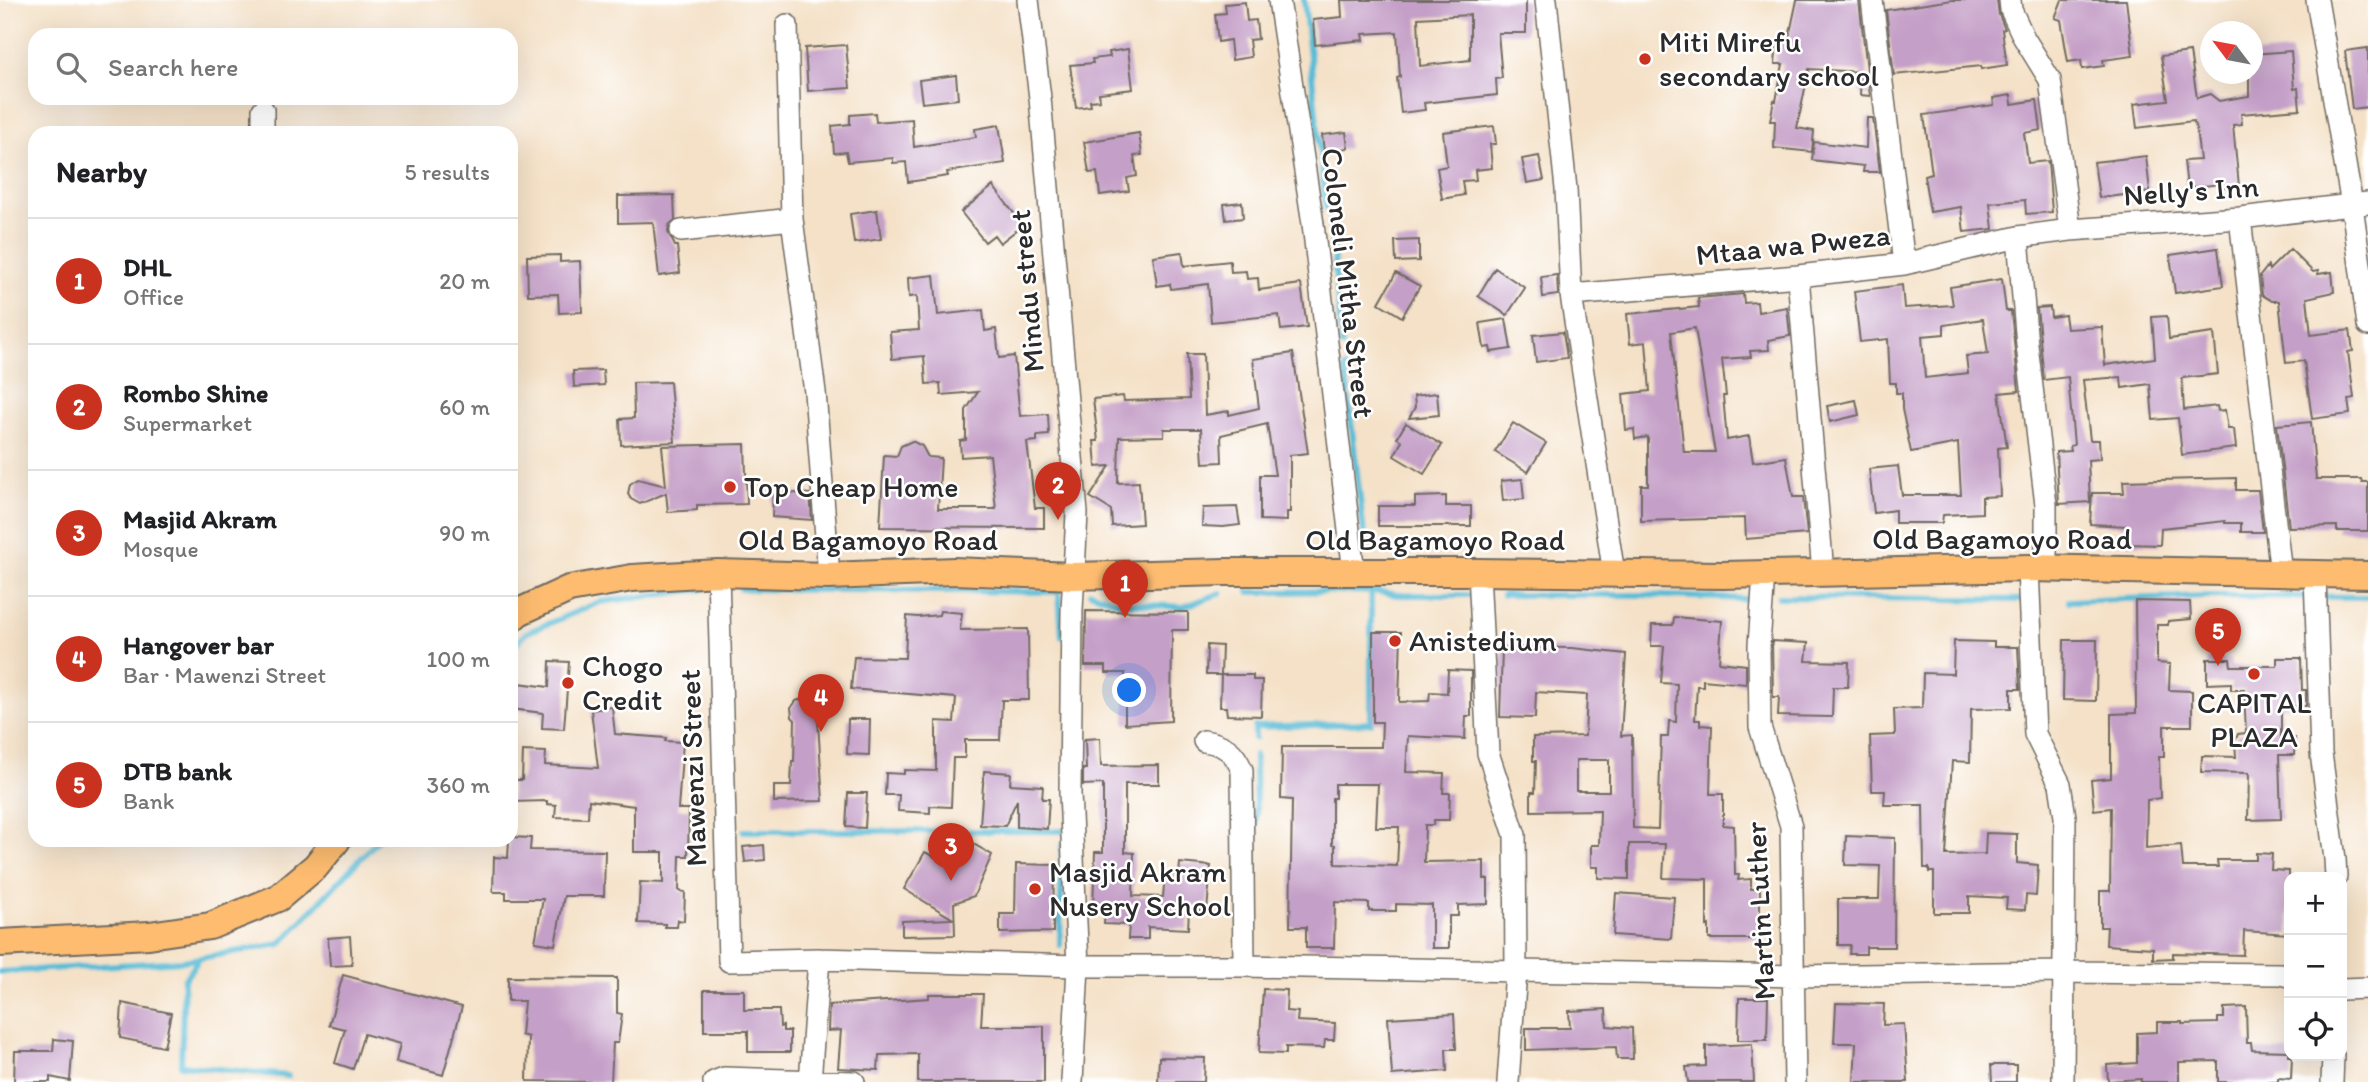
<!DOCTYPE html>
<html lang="en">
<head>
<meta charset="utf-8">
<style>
  body { margin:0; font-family:Itim,sans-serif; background:#f6f6f6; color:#202124 }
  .controls { position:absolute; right:21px; bottom:21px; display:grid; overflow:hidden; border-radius:14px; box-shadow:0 7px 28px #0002 }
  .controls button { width:63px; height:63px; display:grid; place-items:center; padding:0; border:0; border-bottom:2px solid #e0e0e0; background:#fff; color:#202124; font:35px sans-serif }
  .compass { position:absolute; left:2200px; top:21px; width:63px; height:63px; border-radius:50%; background:#fff; box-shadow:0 7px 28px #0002; rotate:302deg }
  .you { position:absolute; left:1130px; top:691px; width:24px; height:24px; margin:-18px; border:5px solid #fff; border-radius:50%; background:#1a73e8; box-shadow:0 0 0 10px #1a73e833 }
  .badge { display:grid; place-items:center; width:46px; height:46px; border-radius:50%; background:#c8321e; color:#fff; font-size:23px; font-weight:700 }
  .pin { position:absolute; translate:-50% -58px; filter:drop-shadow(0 2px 4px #0008) }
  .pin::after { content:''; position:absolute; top:37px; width:24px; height:21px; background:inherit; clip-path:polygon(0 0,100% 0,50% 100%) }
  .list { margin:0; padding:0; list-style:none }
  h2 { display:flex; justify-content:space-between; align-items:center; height:91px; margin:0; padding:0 28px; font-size:30px }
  h2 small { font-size:23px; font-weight:400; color:#757577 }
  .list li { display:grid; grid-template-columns:46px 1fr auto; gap:21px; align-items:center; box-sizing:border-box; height:126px; padding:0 28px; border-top:2px solid #e0e0e0 }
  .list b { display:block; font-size:26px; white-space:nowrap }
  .list p { margin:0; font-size:23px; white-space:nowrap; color:#757577 }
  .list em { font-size:23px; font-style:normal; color:#757577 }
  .icon { flex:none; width:38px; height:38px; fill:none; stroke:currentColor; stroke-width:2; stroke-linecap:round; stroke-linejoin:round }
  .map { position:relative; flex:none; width:2368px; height:1082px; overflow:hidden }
  .search { position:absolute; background:#fff; box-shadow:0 7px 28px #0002; left:28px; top:28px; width:490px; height:77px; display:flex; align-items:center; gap:18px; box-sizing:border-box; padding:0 24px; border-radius:21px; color:#757577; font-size:26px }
  .panel { position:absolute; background:#fff; box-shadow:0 7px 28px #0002; left:28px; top:126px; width:490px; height:721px; border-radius:21px }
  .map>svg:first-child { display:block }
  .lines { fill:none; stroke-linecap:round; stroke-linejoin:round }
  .stream { stroke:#58bcd7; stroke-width:6 }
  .building { fill:#c49fc7; fill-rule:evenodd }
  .minor-casing { stroke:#716b62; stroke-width:24 }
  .major-casing { stroke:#716b62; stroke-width:30 }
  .minor { stroke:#fff; stroke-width:21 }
  .major { stroke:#fdbc6f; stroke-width:26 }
  .poi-dot { fill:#c8321e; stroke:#fff; stroke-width:2.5 }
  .labels { text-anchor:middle; stroke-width:5; stroke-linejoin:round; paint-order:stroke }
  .poi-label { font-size:30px; fill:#2b2b2b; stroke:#fff; text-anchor:start }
  .street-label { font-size:30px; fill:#2b2b2b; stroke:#fff }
</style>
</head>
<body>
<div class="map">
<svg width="2368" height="1082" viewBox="0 0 2368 1082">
  <rect width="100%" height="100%" fill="#fff"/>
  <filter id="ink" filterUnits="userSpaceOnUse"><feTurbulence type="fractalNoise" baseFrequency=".0143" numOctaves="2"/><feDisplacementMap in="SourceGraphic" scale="14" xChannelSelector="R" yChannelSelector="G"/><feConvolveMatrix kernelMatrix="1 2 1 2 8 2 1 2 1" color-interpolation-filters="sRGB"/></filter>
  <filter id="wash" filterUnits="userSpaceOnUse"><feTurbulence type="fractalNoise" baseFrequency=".00686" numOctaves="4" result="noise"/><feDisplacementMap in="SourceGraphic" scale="28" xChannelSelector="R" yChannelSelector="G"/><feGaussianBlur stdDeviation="1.57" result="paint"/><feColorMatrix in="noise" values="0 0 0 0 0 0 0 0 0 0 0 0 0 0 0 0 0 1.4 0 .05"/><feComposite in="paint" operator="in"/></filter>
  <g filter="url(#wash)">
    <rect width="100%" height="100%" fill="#f4e1c7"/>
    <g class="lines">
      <path class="stream" d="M1304,0L1326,208
        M1331,226L1342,345
        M1345,368L1366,551
        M741,589L1059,592L1062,636
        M1090,592L1120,603L1183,607L1221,593
        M1249,592L1371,591L1398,595H1475
        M1503,595H1641L1747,599
        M1779,597L2026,600
        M2069,601L2207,596L2368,597
        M511,649L526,633L600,602L704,589
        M1255,738V727L1371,723V591
        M1255,755L1256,823
        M744,831H1062
        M1254,900L1255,844
        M1060,945L1062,846
        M199,959L184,980L181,1065L288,1076
        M0,972L183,961L280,944L378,840"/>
    </g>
    <g id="blocks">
      <path class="building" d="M1341,0H1526V33H1498L1502,78L1496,79L1497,95L1424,103L1425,110L1401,113L1397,78L1400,77L1397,32L1363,34L1364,40L1315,45L1313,20L1342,17ZM1470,15V60L1420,66L1418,18Z
        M1797,0H1859L1870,96L1860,95L1861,72L1809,69L1797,128L1814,131L1812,152L1774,148L1775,121H1770L1774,100L1776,101L1783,64H1775L1777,41L1788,42Z
        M1952,0H1997L1999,15L2005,29L2002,30L2007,65L1981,69V66L1894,75L1886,10Z
        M2062,0H2126L2133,56L2103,60L2104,66L2082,69L2081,60L2068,62L2061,20L2055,18Z
        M1245,2L1247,21L1256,20L1258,39L1249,40L1251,57L1232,60L1230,40L1218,42L1215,14L1226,13L1225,4Z
        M846,45L850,88L808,91L805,48Z
        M2368,48V107L2352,109L2345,51Z
        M1128,49L1133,89L1099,93L1100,100L1090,101L1091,106L1076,108L1070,65L1093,63L1092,59L1110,57L1109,52Z
        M2291,51L2294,89L2298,88L2300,109L2241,114L2242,124L2233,125L2239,186L2221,188L2220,184L2187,188L2184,161L2200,160L2196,128L2193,121L2137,128L2134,104L2168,100L2161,56L2190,52L2197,98L2210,94L2219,101L2249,96V74H2252V54Z
        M956,75L958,99L922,103L919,80Z
        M2011,95L2012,104L2037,100L2041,130L2024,133L2028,163L2048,161L2052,212L2026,214L2025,200L1990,203L1993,229L1964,232L1961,207L1930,212L1924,176L1932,174L1924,115L1994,105L1993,98Z
        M875,113L876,122L912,119L914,147L976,137L975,129L999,125L1005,163L947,172L948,176L908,182L906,162L893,163V158L848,162L846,152L834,153L832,126L850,124V115Z
        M1867,118H1873L1880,172H1863L1864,166L1812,160L1814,142L1866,148Z
        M1494,126L1496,144H1490L1492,168L1475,170L1476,180L1462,181L1464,195L1442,199L1437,168L1447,166L1443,132Z
        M1346,132L1348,148L1324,151L1322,135Z
        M1139,133L1142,155L1134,156L1137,176L1127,178L1129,191L1100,195L1097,172L1089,173L1084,142Z
        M1539,156L1544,180L1527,183L1522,159Z
        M2146,156L2150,192L2099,198L2094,162Z
        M993,186L1023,225L1000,243L994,235L985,242L961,212Z
        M674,195L675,220L669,225L668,232L675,246H677L680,273L659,276L653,222L618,223V196Z
        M1242,202L1243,218L1226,220L1224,204Z
        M877,210L881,239L854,243L850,214Z
        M1419,240V261L1396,262L1395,241Z
        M2218,248L2223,286L2175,293L2170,255Z
        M2290,249L2313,272L2318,271V274L2332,272L2334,292L2307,298L2311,335L2350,330L2353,351L2348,352L2354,398L2348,399L2350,414L2312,419L2304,361L2286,363L2279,301H2272L2262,295L2260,276L2268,266L2269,270Z
        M1182,252L1184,266L1230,261L1231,272L1246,271L1247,279L1258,278L1259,290L1301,284L1307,327L1281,330L1279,315L1211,322L1208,284L1171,289L1170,284L1157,286L1153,256Z
        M560,255V262L580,261L582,312L559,313L558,294L528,295L527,256Z
        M1495,268L1525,288L1507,315L1478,296Z
        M1396,273L1420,286L1402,317L1379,303Z
        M934,275L938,315L983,310L985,331L996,329L999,358L1014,356L1020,416L1048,414L1049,435L1037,436V441L1027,442L1035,508H1044V528L880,527L884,455L897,456L901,446L912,441L922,446L928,457L941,458L938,509H996L990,455L961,457L960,441L966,440V410L978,392L941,395L940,383L926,384L924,356L892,359L890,332L919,330L917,296L909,297L908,278Z
        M1557,275L1558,295L1543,297L1541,277Z
        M2002,279L2006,311H2011L2019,391L1999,393L2007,447L1998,448L2000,496L1982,497V513L1943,515L1942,523H1895V510L1874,513L1869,469L1898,466L1902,495H1961L1958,443L1911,452L1902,409V393H1896V383H1890L1888,339L1860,342L1854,291L1902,285L1904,308L1953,305L1950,287ZM1983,319L1988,354L1966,356L1968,373L1925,378L1922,336L1944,334V325Z
        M1743,294L1744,303L1757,302L1758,312L1787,307L1790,336L1768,340L1769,350L1750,351L1751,357L1722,359L1726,396H1723L1727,440L1749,436L1753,462L1786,457L1793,497H1803L1807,534L1746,539L1745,518L1641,521V485H1648V437L1635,439L1634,429L1626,430L1623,394L1650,391L1646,342L1630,344L1627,314L1699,307L1698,298ZM1695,328L1713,442L1715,452H1684L1671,332Z
        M2050,307L2051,317L2065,315L2067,329L2102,327L2105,365L2155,358L2152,317L2167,316L2169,339L2214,333L2218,374L2182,378L2184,410L2217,406L2218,411L2225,410L2228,429H2234L2236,448L2182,455L2178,418L2153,420L2150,384L2122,388L2121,377L2083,380L2090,440H2099L2100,459L2088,460L2090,502L2059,504L2056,452L2071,451L2070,446L2074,445L2068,377L2044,380L2037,308Z
        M1506,319L1511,349L1491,352L1490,347L1484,348L1480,323Z
        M1563,332L1567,358L1536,362L1533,335Z
        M1293,353L1308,453L1290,455V512H1287V521L1260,520V475H1275L1267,424L1221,435L1222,462L1203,463L1201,429H1164V436L1119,437L1118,483L1139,482L1142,524L1112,526L1111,510L1090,497L1110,466L1096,467L1094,441H1098L1093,399L1123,396L1124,401L1189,399L1187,354H1203L1205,415L1229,411V415L1259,408L1253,359Z
        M603,370L604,385L574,387L573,371Z
        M670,382L675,442L621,445L620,419L634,418L633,383Z
        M1437,393L1439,415L1409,418L1415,407L1414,396Z
        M1856,400L1859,415L1830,422L1827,406Z
        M2311,422L2316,479H2361L2362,482H2368V531H2337V526L2289,527L2277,425Z
        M1406,423L1442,445L1424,474L1394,456L1402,441L1397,438Z
        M1513,423L1546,443L1528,472L1495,452Z
        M745,444L747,504L697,505V510L668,512L666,493L640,504L631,499L628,494L630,484L638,479L666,486L662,446Z
        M2236,478V490H2258L2263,532H2241V523H2225V521L2161,528L2160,545L2128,544L2129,528L2127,526L2090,524L2092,493H2124L2123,481Z
        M1522,479L1524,499L1503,501L1501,481Z
        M773,492L810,494L812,520L772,517Z
        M1446,496V506H1471V526H1378V506H1415V497Z
        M1237,507L1240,525L1223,527L1202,526L1203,508Z
        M2135,601L2190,602L2191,619L2168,621V625H2157V663L2170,664L2169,690L2192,691V726H2164V757H2159L2160,798L2147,800L2146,848L2181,845L2183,867H2218L2217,860H2256V853L2272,854L2271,870L2289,871V934L2244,931L2243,955L2173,953V958L2153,959V948L2106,945L2107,927H2100V891H2110L2111,808L2094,810L2091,780L2111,778V714L2136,713Z
        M940,611L962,613L960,630L1028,629L1029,700H1002L1000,740H965V758H953L951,807L930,806V813L898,811L899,795H885L886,773L904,774V770L936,771V721L954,722L956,698L851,689L854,657L905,658L907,616L918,617L939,615Z
        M1086,611L1188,612V630H1172L1171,721L1125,724V673H1106V666H1085Z
        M1674,617L1722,621L1719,662L1746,665V684L1703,680V686H1697L1695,720H1700V725L1712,726L1710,794H1723V825L1734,826L1735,875H1739L1738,880L1751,879V889H1760V939H1709V925L1707,926V879L1663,878L1665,844H1629V879L1598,878V867H1591V845H1599L1600,810L1531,811V792H1535L1536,761H1533V737L1585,736L1587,695L1536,692L1535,718L1500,717L1502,647L1572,648L1626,654L1621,736L1632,735L1633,828L1658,829L1661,737H1668L1669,721L1676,722L1677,684L1661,683L1664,646H1651L1652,625H1673ZM1576,760H1609V791H1576Z
        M1373,632H1401L1399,702L1429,701L1430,692L1447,693L1448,670L1471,671V716H1466L1465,739L1408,736L1406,772L1444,773L1443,793H1450L1449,820H1434L1433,825H1425L1424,862L1484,861V879H1488V904L1458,905V916H1449V948H1432V905L1396,904V911H1369V903L1335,902L1334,948H1306V927H1290L1292,800L1281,799L1282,747H1381L1382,722H1373ZM1335,784H1378L1376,827H1399L1397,866L1335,864V845L1332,844V798H1335Z
        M2064,640H2097L2096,701L2063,700Z
        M1772,641L1808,643L1806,661L1849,662L1848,687H1833L1832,717L1778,716L1779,697H1773Z
        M1954,641L1994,642V647H2018L2020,689H2011V708L1971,709L1970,762L1952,761L1946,855L1985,854L1986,833L2017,834V863L2038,865L2036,896L2026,895L2025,910L2006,909L2007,898L1969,896V913H1934V872H1929V868H1924L1923,805H1884L1885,791H1872L1870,736L1895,735L1894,709L1922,708L1923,673L1953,674Z
        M1207,645L1222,646L1221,675H1253V680H1262L1261,716L1227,715L1226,707H1220L1221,675H1206Z
        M2277,658H2301L2302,690H2306V706L2281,707V739L2295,738L2294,755H2279L2281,819L2248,820L2249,773L2201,772L2202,756L2236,757L2235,741L2238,734L2246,733L2244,690H2231V683L2207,684V659H2230L2231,666H2277Z
        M550,661L569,662L564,729L542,728L543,713L511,709V682L549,687Z
        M804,698L812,700L817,707L823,801L774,802V786H791L792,761H794L795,720L792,717L791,708L796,701Z
        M612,707L615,734L666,738L665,741L683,742L678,809H689L688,856H680L679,891L685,892L684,921L678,920L677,927H665V924L638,923L640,882L663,883V852H634V806L589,800L588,818L555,817L556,805L547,804V801L511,802V780H522L523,751L546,752L545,765L598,768L591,710Z
        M848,719H870L869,755L847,754Z
        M1100,738L1101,766L1159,765V784H1125V852L1134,853L1133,896L1163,897L1165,874L1179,875L1180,863L1211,866L1207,911L1189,910L1188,929L1148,927V939H1128L1129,925L1104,924L1105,908H1093L1095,852H1103V784L1083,785V769H1086L1085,739Z
        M984,771L1011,773L1010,784L1043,786L1042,799H1049L1047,829L1017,827V800L1005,826L980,825Z
        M848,793H867L865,828L846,827Z
        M960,836L992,855L974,896L954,903L955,935L902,936V921L953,919L904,889L925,852L945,862Z
        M1846,836L1895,838L1894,947H1866V954H1849L1850,945H1838V899H1879L1880,866L1845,865Z
        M511,837L531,838L530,850L605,851L604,896H564L555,945L535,942L543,899H506V892H493L494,857L508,858L509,840H511Z
        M764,845L765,860L745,862L743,847Z
        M1016,864L1054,865L1053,932L1000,933V914H1015Z
        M1616,893L1674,897L1671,939L1613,935Z
        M350,936L352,965L330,966L328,938Z
        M343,975L462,1007L443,1075L396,1062L400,1044L364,1034L353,1069L335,1063L345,1029L329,1025Z
        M508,977L617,978V1013L622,1014L618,1043H613L611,1082L527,1081L528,1037L521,1035L524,1001H508Z
        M1263,989L1287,990L1286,1011L1298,1012L1297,1021L1335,1023L1334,1040H1325L1324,1048L1286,1047V1054L1259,1053Z
        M704,990H744V1010H779L780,1027L783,1026V1031H790V1052H748V1031H704Z
        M929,994H983L981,1026H1044V1082H918V1054L879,1055L878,1070L838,1068L841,1030L828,1031L829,1005L929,998Z
        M1739,998H1768L1767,1040H1738Z
        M122,1003L171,1013L164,1047L120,1038Z
        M1836,1003L1884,1004L1883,1025L1904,1024L1908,1082H1854L1856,1043H1834Z
        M2246,1007L2247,1043H2251L2252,1050L2289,1051V1056H2292L2291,1079L2278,1078V1082H2218V1061L2179,1062V1082H2141V1079L2108,1081L2107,1065L2137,1063V1033L2157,1032V1022H2182V1024L2218,1023V1018H2224V1008Z
        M1606,1009L1607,1026L1632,1028L1633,1059H1617L1616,1047L1526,1050V1028H1570L1569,1011Z
        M1454,1014L1456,1049H1446L1447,1071L1392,1075L1388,1018Z
        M54,1039L73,1041L70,1081L50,1077V1082H14L15,1051H53Z
        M1752,1044L1754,1082H1688L1686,1067L1706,1066V1046Z
        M1159,1057L1205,1058L1204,1082H1158Z
        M1991,1065H2016V1082H1992Z"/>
    </g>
  </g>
  <g filter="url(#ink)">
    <use href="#blocks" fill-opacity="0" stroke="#716b62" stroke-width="2"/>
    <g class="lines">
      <defs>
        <path id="minor" d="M1028,0L1040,98L1077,513L1072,610L1070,793L1078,966L1072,1082
          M1279,0L1313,224L1354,573
          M1546,0L1566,189L1571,295L1614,574
          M1872,0L1904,264
          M2010,0L2011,10L2024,38L2050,80L2070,230
          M2317,0L2352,205L2368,325
          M787,25L792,219L815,392L829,576
          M263,133V110
          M2240,218L2281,574
          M681,231L792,219
          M2018,237L2027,345L2046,505V570
          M1798,276L1823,573
          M1571,295L1798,276L1904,264L2018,237L2070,230L2240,218L2368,203
          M2028,568L2035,734L2060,784L2065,817L2063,1082
          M1479,572L1488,753L1515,835L1516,971L1508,1082
          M718,573L729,961L819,959L1078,966H1244L1795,976L2065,972L2281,974L2289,976
          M1764,574L1759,645L1760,727L1791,826L1795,1082
          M2315,575L2321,753L2335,859L2336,877
          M1204,741C1224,744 1234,751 1242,770L1244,966
          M2342,989L2368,988
          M714,1082L724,1078L854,1082
          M810,1082L819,959
          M2332,1082L2333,1056"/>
        <path id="major" d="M511,619L519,612L569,589L632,578L718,573L829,576L954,571L1073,576L1225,572H1479L1723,575L2028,568L2368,575
          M0,943L149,935L210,926L278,898L316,866L337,840"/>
      </defs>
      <use href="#minor" class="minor-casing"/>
      <use href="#major" class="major-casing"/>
      <use href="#minor" class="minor"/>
      <use href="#major" class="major"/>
    </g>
  </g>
  <g class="poi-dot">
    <circle cx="1645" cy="59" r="7"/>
    <circle cx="730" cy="487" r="7"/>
    <circle cx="1395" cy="641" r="7"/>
    <circle cx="2254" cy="674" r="7"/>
    <circle cx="568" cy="683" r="7"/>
    <circle cx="1035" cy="889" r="7"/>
  </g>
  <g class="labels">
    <g class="poi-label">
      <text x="1659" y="52">Miti Mirefu<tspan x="1659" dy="34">secondary school</tspan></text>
      <text x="744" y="497">Top Cheap Home</text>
      <text x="1409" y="651">Anistedium</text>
      <text x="582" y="676">Chogo<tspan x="582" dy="34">Credit</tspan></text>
      <text x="2254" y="713" text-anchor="middle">CAPITAL<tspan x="2254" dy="34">PLAZA</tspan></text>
      <text x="1049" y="882">Masjid Akram<tspan x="1049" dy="34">Nusery School</tspan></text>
    </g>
    <g class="street-label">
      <text transform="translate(2191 191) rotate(-4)" y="10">Nelly's Inn</text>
      <text transform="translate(1793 245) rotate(-6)" y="10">Mtaa wa Pweza</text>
      <text transform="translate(1348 283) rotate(83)" y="10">Coloneli Mitha Street</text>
      <text transform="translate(1027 291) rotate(-95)" y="10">Mindu street</text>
      <text x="2002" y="549">Old Bagamoyo Road</text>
      <text x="868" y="550">Old Bagamoyo Road</text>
      <text x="1435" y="550">Old Bagamoyo Road</text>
      <text transform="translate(693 768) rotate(-92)" y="10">Mawenzi Street</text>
      <text transform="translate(1760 911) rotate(-93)" y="10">Martin Luther</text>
    </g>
  </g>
</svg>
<div class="controls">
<button>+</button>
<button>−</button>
<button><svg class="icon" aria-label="locate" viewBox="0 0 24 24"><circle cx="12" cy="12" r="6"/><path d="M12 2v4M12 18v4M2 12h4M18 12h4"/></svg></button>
</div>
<svg class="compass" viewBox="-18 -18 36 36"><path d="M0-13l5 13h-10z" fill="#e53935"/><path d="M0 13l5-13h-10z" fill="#757577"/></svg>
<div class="you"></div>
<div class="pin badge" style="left:1125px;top:618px">1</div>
<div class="pin badge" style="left:1058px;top:520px">2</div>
<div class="pin badge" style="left:951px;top:881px">3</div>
<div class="pin badge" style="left:821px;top:732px">4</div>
<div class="pin badge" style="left:2218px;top:666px">5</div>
<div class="search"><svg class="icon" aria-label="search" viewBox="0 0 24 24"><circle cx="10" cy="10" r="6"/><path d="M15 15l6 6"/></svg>Search here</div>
<section class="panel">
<h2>Nearby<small>5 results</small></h2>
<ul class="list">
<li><span class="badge">1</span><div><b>DHL</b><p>Office</p></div><em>20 m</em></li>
<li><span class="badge">2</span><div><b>Rombo Shine</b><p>Supermarket</p></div><em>60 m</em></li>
<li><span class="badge">3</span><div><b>Masjid Akram</b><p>Mosque</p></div><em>90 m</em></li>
<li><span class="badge">4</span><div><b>Hangover bar</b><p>Bar · Mawenzi Street</p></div><em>100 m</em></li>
<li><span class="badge">5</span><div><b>DTB bank</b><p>Bank</p></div><em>360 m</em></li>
</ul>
</section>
</div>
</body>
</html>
